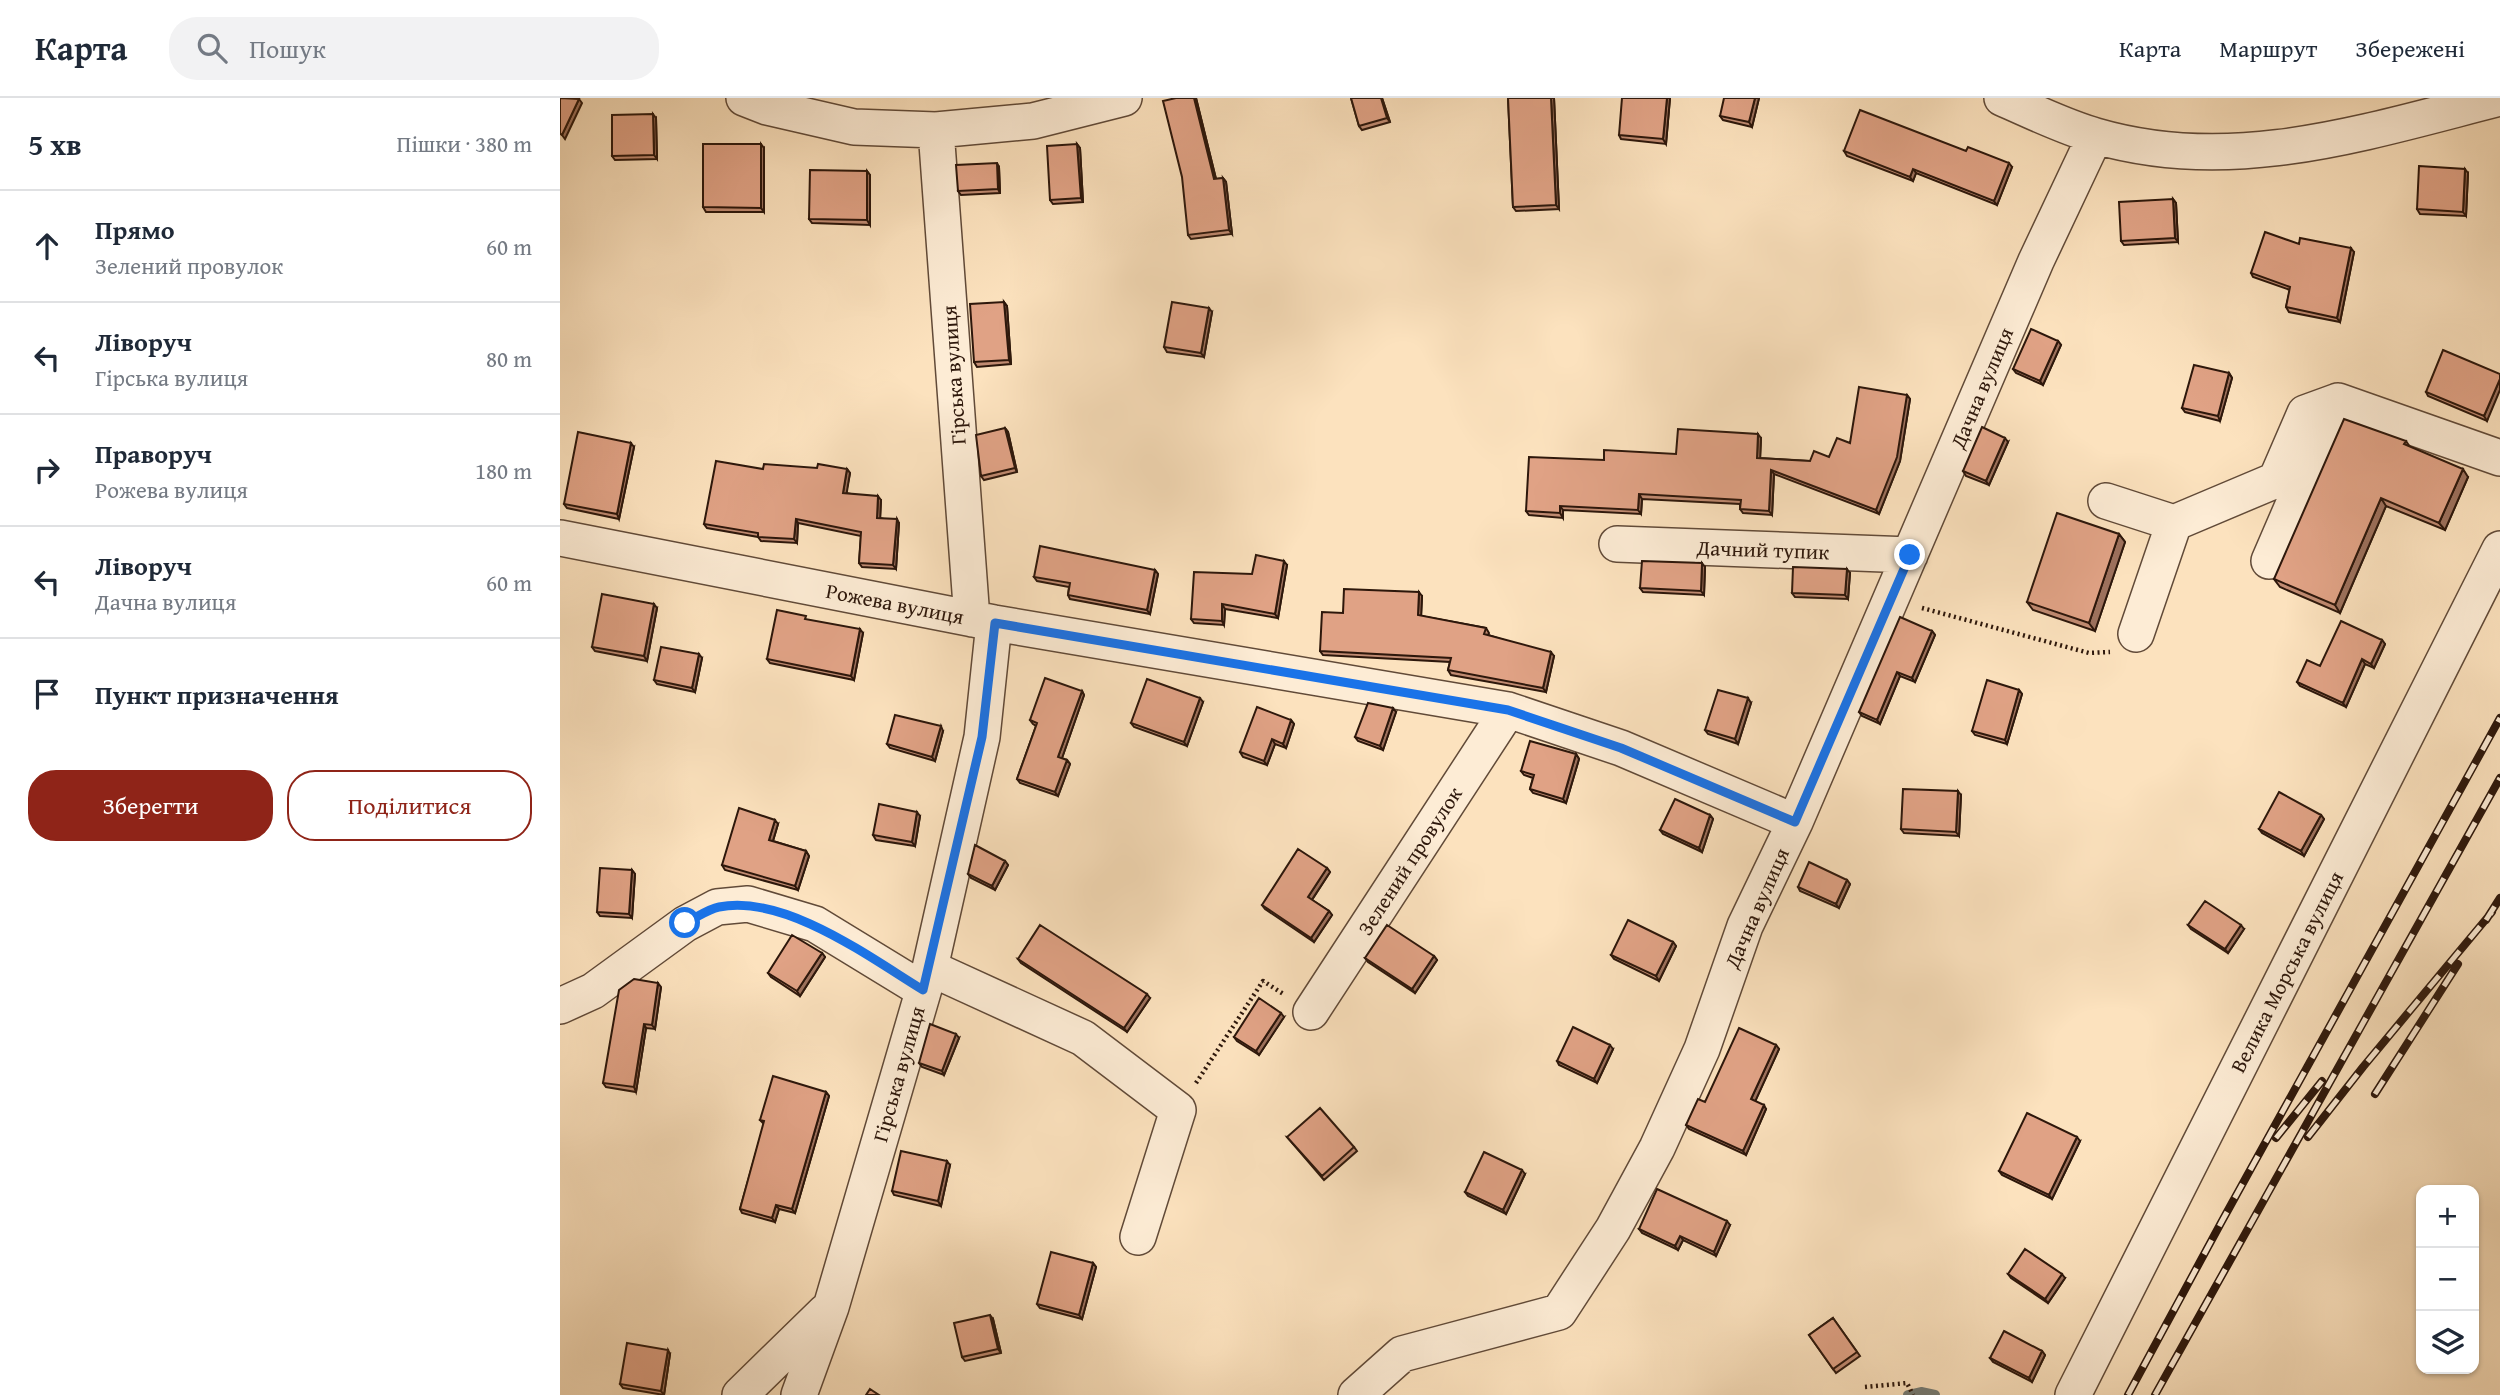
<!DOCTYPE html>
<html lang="uk">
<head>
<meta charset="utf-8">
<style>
  body { margin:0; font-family:"Gentium Book Plus",serif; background:#f2f2f3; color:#1f2937 }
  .controls { position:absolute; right:21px; bottom:21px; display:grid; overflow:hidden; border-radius:14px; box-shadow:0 2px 5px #0004 }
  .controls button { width:63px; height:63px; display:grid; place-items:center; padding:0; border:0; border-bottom:2px solid #e0e1e3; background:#fff; color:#1f2937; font:35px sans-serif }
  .stop { position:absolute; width:21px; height:21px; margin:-16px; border:5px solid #1a73e8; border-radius:50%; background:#fff }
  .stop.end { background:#1a73e8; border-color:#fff; box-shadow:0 2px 7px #0008 }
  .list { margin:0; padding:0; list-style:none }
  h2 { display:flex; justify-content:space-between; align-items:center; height:91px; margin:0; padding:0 28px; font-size:30px }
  h2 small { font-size:23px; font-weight:400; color:#747a83 }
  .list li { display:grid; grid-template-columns:46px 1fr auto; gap:21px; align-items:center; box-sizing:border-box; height:112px; padding:0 28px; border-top:2px solid #e0e1e3 }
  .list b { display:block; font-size:26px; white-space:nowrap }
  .list p { margin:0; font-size:23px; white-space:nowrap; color:#747a83 }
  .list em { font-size:23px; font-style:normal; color:#747a83 }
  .actions { display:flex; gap:14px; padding:21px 28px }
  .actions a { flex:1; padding:16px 0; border:2px solid #8f2418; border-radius:28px; text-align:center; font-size:24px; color:#8f2418 }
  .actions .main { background:#8f2418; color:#fff }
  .icon { flex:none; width:38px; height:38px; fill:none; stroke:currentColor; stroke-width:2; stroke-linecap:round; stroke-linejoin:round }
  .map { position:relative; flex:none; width:1940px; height:1297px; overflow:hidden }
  header { display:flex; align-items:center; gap:42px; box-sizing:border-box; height:98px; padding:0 35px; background:#fff; border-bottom:2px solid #e0e1e3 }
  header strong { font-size:33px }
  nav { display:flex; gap:38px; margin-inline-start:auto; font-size:24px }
  .search { width:490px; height:63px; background:#f2f2f3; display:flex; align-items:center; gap:18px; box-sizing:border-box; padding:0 24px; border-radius:28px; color:#747a83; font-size:26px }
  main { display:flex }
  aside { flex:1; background:#fff }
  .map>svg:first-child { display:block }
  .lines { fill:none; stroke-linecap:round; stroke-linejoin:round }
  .stream { stroke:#737a74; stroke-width:10 }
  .minor-casing { stroke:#614a38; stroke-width:38 }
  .path { stroke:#2d170b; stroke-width:4.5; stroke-dasharray:2 3.5; stroke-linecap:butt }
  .minor { stroke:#fdecd5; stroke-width:35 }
  .rail-casing { stroke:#2d170b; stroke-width:8 }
  .rail { stroke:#fdecd5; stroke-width:5; stroke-dasharray:16; stroke-linecap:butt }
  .wall { fill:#c18b72; stroke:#2d170b; stroke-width:2 }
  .shaded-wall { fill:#9d715d; stroke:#2d170b; stroke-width:2 }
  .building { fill:#e0a285; stroke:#2d170b; stroke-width:2 }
  .route { stroke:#1a73e8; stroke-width:9 }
  .labels { text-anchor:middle; stroke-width:5; stroke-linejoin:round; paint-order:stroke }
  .street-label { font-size:21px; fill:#2d170b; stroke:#fdecd5 }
</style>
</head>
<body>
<header>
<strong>Карта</strong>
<div class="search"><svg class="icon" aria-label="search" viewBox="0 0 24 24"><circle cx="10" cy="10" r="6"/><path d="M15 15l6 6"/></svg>Пошук</div>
<nav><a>Карта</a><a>Маршрут</a><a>Збережені</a></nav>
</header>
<main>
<aside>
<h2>5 хв<small>Пішки · 380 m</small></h2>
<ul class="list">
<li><svg class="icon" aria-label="ahead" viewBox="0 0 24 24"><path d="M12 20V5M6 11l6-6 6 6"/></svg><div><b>Прямо</b><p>Зелений провулок</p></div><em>60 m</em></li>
<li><svg class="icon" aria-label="left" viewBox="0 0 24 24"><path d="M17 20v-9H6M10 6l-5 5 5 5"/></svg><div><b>Ліворуч</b><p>Гірська вулиця</p></div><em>80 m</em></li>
<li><svg class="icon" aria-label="right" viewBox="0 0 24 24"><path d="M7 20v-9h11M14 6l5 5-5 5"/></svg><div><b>Праворуч</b><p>Рожева вулиця</p></div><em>180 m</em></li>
<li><svg class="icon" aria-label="left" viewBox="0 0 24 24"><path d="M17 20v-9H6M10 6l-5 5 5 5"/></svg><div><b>Ліворуч</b><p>Дачна вулиця</p></div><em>60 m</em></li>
<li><svg class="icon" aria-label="arrive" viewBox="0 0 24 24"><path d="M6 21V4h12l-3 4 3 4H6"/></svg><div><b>Пункт призначення</b></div></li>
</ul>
<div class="actions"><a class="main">Зберегти</a><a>Поділитися</a></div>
</aside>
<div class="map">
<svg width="1940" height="1297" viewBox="0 0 1940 1297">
  <rect width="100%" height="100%" fill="#fce2be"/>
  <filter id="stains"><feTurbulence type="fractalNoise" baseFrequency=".00286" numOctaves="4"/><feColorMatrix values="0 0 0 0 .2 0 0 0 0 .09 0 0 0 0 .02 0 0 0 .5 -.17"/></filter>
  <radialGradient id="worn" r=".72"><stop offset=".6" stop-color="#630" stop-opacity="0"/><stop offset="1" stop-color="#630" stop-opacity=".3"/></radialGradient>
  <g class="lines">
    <path class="stream" d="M1348,1297L1361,1294L1375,1297"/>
    <defs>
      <path id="minor" d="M184,0L207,9L294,29L376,32L473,23L564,0
        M1442,0C1472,13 1504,29 1536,38C1673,78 1806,34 1940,0
        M376,32L412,521
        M1546,403L1614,425L1716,382L1745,315L1778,303L1940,360
        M0,440L434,525L948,612L1061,650L1235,724
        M1057,446L1350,457
        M1709,463L1778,303
        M1576,536L1614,425
        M370,870L523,940L618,1012L578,1139
        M0,908L33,893L125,826L157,809L188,806L255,826L363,892
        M751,914L948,612
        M180,1297L265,1214
        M239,1297L271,1209L370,870L422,639L434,525
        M796,1297L842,1256L999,1214L1053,1131L1097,1050L1142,951L1185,828L1235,724L1476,163L1535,38
        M1513,1297L1940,451"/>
    </defs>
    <use href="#minor" class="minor-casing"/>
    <path class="path" d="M1362,510L1529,555L1550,554
      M636,985L703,883L725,897
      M1305,1289L1347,1285L1353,1297"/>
    <use href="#minor" class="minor"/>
    <defs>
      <path id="rail" d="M1926,822L1940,800
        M1815,996L1898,866
        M1748,1039L1803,969L1932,814
        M1716,1040L1762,983
        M1568,1297L1662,1123L1940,620
        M1595,1297L1940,680"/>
    </defs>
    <use href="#rail" class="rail-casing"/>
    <use href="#rail" class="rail"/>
  </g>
  <path class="wall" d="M636,0L656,81L663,80L666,84L672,136L631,141L628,137Z
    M791,0H822L830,24L802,32L799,28Z
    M948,0H994L999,111L956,113L953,109Z
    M1110,0L1106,46L1061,41L1059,37Z
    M1199,0L1192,29L1163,22L1160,18Z
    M96,20L97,61L55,62L52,58Z
    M517,46L520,50L523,104L493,106L490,102Z
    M204,50V114H146L143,109Z
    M1284,53L1452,69L1437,107L1356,75L1353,83L1287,58Z
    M439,69L440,95L401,97L398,93Z
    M307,73L310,77V127L252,125L249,121Z
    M1908,75L1906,118L1860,116L1857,111Z
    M1613,101L1616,105L1618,144L1564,147L1561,143Z
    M1739,146L1794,154L1780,224L1729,214L1726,209L1730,192L1693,179L1691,175Z
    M444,204L447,208L451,266L417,269L414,264Z
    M652,214L644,259L607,254L604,249Z
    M1498,243L1501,247L1483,287L1456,275L1453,271Z
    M1669,275L1672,280L1660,323L1625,314L1622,310Z
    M1940,276L1927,323L1868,298L1866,294Z
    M1347,297L1350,301L1340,363L1319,416L1214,376L1212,417L1183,415L1180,411V406L1082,401L1081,416L1003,412V420L969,417L966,413L1044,362L1116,356L1201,340L1200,360L1250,363L1269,359L1290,345Z
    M445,330L448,334L457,374L424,382L421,378Z
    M1846,343L1850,349L1908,379L1885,432L1826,408L1780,515L1720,489L1714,481Z
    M1448,344L1429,387L1406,378L1403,373Z
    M74,349L59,421L7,410L4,406Z
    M203,371H287L290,375L286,395L321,402L320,420L339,425L336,471L302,469L299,465L301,438L238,425L237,445L201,443L198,439L147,430L144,426Z
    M1559,436L1565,444L1535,533L1473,512L1467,504Z
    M727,467L718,520L665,511L664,527L634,525L631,521L692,476Z
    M1145,469L1144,497L1083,494L1080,490Z
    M595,472L598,476L590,516L510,501L508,497L509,489L477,483L474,479Z
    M1290,475L1288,501L1235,499L1232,495Z
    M862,498L861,518L926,530L929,535L928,537L994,558L986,594L891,577L888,572L890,564L763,557L760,553L783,515Z
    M97,510L87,563L35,553L32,549Z
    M1372,533L1375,537L1355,584L1340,578L1320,626L1302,618L1299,614Z
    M303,535L294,582L210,565L207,561Z
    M1822,542L1825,546L1814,570L1805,566L1786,609L1740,588L1737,584L1760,568Z
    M142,560L135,594L97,586L94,582Z
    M1459,592L1462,596L1447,646L1415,637L1412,633Z
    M522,593L524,597L502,660L507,662L510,666L498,698L460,685L457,681L476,628L473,626L470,622Z
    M643,604L627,648L574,629L571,625Z
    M1191,605L1178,646L1148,636L1145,632Z
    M836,614L823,652L798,643L795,639Z
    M731,622L734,626L726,650L715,646L707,667L683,659L680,654Z
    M383,633L375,663L330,650L327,646Z
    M1016,656L1019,661L1006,705L973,695L970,691L973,680L964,677L961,673Z
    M1401,697L1399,738L1344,735L1341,731Z
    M1150,717L1153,721L1142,754L1103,736L1100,732Z
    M1761,717L1764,721L1744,758L1702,735L1699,731Z
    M360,718L355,748L316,742L313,737Z
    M218,726L213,743L246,753L249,758L238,792L165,772L162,767Z
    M445,763L448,767L435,792L411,780L408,776Z
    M767,770L770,774L752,802L769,813L772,817L754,844L705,811L702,807Z
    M72,772L75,776L72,820L40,818L37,814Z
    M1287,782L1290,786L1279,810L1240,793L1238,789Z
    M1628,827L1684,831L1668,855L1631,831Z
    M1113,844L1116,848L1099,883L1054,861L1051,857Z
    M262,855L265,859L240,898L211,879L208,875Z
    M874,858L877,862L855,895L808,864L805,860Z
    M458,861L590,900L567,934L461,865Z
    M101,889L95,931L86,930L76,994L46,989L43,985Z
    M724,919L699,957L677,943L674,939Z
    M399,940L384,977L362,969L359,965Z
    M1216,947L1219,951L1195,1003L1206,1011L1186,1057L1129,1031L1126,1027L1145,1004Z
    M1053,951L1037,985L999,967L997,963Z
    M266,994L269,998L235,1115L219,1111L215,1124L182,1115L180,1111L204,1026L200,1022Z
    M727,1039L794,1049L797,1053L764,1082Z
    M1520,1043L1492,1101L1442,1077L1439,1073Z
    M390,1067L381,1108L334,1097L332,1093Z
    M965,1076L946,1116L908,1098L905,1094Z
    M1170,1127L1156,1158L1123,1142L1118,1152L1082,1135L1079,1131Z
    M533,1165L536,1169L522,1221L480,1210L477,1206Z
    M1448,1176L1505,1180L1488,1205L1451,1180Z
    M1273,1220L1300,1258L1276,1275L1249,1237Z
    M433,1221L441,1255L405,1263L402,1259Z
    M1482,1253L1485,1257L1472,1284L1433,1264L1430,1260Z
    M110,1256L104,1297L63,1290L60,1286Z"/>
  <path class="shaded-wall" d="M634,0H636L657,85L654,81Z
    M821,0H822L830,24L827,20Z
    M991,0H994L999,111L996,107Z
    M1107,0H1110L1106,46L1103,41Z
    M1195,0H1199L1192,29L1189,24Z
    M19,1L22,5L5,41L2,37Z
    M93,16L96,20L97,61L94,57Z
    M201,46L204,50V114L201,110Z
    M517,46L520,50L523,104L521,100Z
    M437,65L439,69L440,95L438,91Z
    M1449,65L1452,69L1437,107L1434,103Z
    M1353,71L1356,75L1353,83L1350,79Z
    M1905,71L1908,75L1906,118L1903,114Z
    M307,73L310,77V127L307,122Z
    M663,80L666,84L672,136L669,132Z
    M1613,101L1616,105L1618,144L1615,140Z
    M1791,150L1794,154L1780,224L1777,220Z
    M444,204L447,208L451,266L449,262Z
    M649,210L652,214L644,259L641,255Z
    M1498,243L1501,247L1483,287L1480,283Z
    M1669,275L1672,280L1660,323L1658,318Z
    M1940,281V292L1927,323L1924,318Z
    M1347,297L1350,301L1340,363L1319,416L1316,412Z
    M445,330L448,334L457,374L455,370Z
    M1198,336L1201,340L1200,364L1197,360Z
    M1445,340L1448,344L1429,387L1426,383Z
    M71,345L74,349L59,421L57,416Z
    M287,371L290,375L286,399L283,395Z
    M1903,371L1908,379L1885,432L1879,425Z
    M1211,372L1214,376L1212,417L1209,413Z
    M1079,396L1082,401L1081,416L1078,412Z
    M318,398L321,402L320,424L317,420Z
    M1821,400L1826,408L1780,515L1775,507Z
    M1000,408L1003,412V420L1000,415Z
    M236,421L238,425L237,445L234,441Z
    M337,421L339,425L336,471L333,467Z
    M1559,436L1565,444L1535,533L1529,525Z
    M724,463L727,467L718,520L715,516Z
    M1142,465L1145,469L1144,497L1141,493Z
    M1287,471L1290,475L1288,501L1285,497Z
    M595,472L598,476L590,516L587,512Z
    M859,494L862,498L861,521L858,517Z
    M94,506L97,510L87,563L84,558Z
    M662,506L665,511L664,527L662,523Z
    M300,531L303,535L294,582L291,578Z
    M1372,533L1375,537L1355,584L1352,580Z
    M1822,542L1825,546L1814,570L1811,566Z
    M991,554L994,558L986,594L983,590Z
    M139,556L142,560L135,594L132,590Z
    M1802,561L1805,566L1786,609L1783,605Z
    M1337,574L1340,578L1320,626L1317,622Z
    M1459,592L1462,596L1447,646L1445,642Z
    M522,593L524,597L501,663L498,659Z
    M640,600L643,604L627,648L624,644Z
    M1188,600L1191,605L1178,646L1175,641Z
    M833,610L836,614L823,652L820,648Z
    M731,622L734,626L726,650L723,646Z
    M381,628L383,633L375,663L372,659Z
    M712,641L715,646L707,667L704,663Z
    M1016,656L1019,661L1006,705L1003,701Z
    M507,662L510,666L498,698L495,694Z
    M1398,693L1401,697L1399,738L1396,734Z
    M357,714L360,718L355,748L352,744Z
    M1150,717L1153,721L1142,754L1139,750Z
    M1761,717L1764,721L1744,758L1741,753Z
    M215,722L218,726L212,746L209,742Z
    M246,753L249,758L238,792L235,788Z
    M445,763L448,767L435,792L432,788Z
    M767,770L770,774L751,803L748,799Z
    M72,772L75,776L72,820L69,816Z
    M1287,782L1290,786L1279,810L1276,806Z
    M769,813L772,817L754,844L751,840Z
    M1681,827L1684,831L1668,855L1665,851Z
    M1113,844L1116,848L1099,883L1096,878Z
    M262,855L265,859L240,898L237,893Z
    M874,858L877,862L855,895L852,891Z
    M98,885L101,889L95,931L92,927Z
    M587,896L590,900L567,934L564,930Z
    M721,915L724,919L699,957L696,953Z
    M84,926L86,930L76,994L74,989Z
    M396,936L399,940L384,977L382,973Z
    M1050,947L1053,951L1037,985L1034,981Z
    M1216,947L1219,951L1194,1006L1191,1001Z
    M266,994L269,998L235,1115L232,1111Z
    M1204,1007L1206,1011L1186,1057L1183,1053Z
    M1517,1039L1520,1043L1492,1101L1489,1097Z
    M387,1063L390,1067L381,1108L378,1103Z
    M962,1072L965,1076L946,1116L943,1112Z
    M216,1107L219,1111L215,1124L212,1120Z
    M1167,1123L1170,1127L1156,1158L1154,1154Z
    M1120,1138L1123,1142L1118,1152L1115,1148Z
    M533,1165L536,1169L522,1221L519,1217Z
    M1502,1176L1505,1180L1488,1205L1485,1201Z
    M430,1217L433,1221L441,1255L438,1251Z
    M108,1252L110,1256L104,1297L101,1293Z
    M1482,1253L1485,1257L1472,1284L1469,1280Z"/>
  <path class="building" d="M0,0L19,1L2,37L0,36Z
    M616,0H634L654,81L663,80L669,132L628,137L622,79L603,3Z
    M791,0H821L827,20L799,28Z
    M948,0H991L996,107L953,109Z
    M1062,0H1107L1103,41L1059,37Z
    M1164,0H1195L1189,24L1160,18Z
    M1300,12L1406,53L1408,49L1449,65L1434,103L1353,71L1350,79L1284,53Z
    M93,16L94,57L52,58V17Z
    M143,46H201V110L143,109Z
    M517,46L521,100L490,102L487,48Z
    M437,65L438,91L398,93L396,67Z
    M1859,68L1905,71L1903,114L1857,111Z
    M250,72L307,73V122L249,121Z
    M1613,101L1615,140L1561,143L1559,104Z
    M1705,134L1739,146L1740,140L1791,150L1777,220L1726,209L1730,189L1691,175Z
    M444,204L449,262L414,264L410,206Z
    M612,204L649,210L641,255L604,249Z
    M1471,231L1498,243L1480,283L1453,271Z
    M1883,252L1940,276V281L1924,318L1866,294Z
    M1634,267L1669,275L1658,318L1622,310Z
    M1299,289L1347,297L1337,359L1316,412L1211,372L1209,413L1180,411L1181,402L1079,396L1078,412L1000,408V415L966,413L969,359L1044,362V352L1116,356L1118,331L1198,336L1197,360L1250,363L1254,353L1269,359L1277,340L1290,345Z
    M1784,321L1846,343L1844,346L1903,371L1879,425L1821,400L1775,507L1714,481Z
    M1422,329L1445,340L1426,383L1403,373Z
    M445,330L455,370L421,378L416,337Z
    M18,334L71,345L57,416L4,406Z
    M156,363L203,371L204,366L257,370L258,366L287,371L283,395L318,398L317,420L337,421L333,467L299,465L301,434L236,421L234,441L198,439V435L144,426Z
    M1497,415L1559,436L1529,525L1467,504Z
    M480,448L595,472L587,512L508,497L510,485L474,479Z
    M696,457L724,463L715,516L662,506V523L631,521L634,474L692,476Z
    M1082,463L1142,465L1141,493L1080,490Z
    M1233,469L1287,471L1285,497L1232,495Z
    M784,491L859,494L858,517L926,530L924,536L991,554L983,590L888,572L891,560L760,553L762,514L783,515Z
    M42,496L94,506L84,558L32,549Z
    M217,512L246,518L245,521L300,531L291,578L207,561Z
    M1340,519L1372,533L1352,580L1337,574L1317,622L1299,614Z
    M1781,523L1822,542L1811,566L1802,561L1783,605L1737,584L1747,562L1760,568Z
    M101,549L139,556L132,590L94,582Z
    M485,580L522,593L498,659L507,662L495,694L457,681L477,625L470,622Z
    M587,581L640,600L624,644L571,625Z
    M1427,582L1459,592L1445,642L1412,633Z
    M1158,592L1188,600L1175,641L1145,632Z
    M808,605L833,610L820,648L795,639Z
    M697,609L731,622L723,646L712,641L704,663L680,654Z
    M335,617L381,628L372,659L327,646Z
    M970,643L1016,656L1003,701L970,691L974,677L961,673Z
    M1343,691L1398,693L1396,734L1341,731Z
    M1719,694L1761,717L1741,753L1699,731Z
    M1115,701L1150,717L1139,750L1100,732Z
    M319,706L357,714L352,744L313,737Z
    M179,710L215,722L209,742L246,753L235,788L162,767Z
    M415,747L445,763L432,788L408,776Z
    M738,751L767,770L748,799L769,813L751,840L702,807Z
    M1249,764L1287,782L1276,806L1238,789Z
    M40,770L72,772L69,816L37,814Z
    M1645,803L1681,827L1665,851L1628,827Z
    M1068,822L1113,844L1096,878L1051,857Z
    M480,827L587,896L564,930L458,861Z
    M827,827L874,858L852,891L805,860Z
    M232,837L262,855L237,893L208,875Z
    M74,881L98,885L92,927L84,926L74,989L43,985L59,892Z
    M699,900L721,915L696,953L674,939Z
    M370,926L396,936L382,973L359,965Z
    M1013,929L1050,947L1034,981L997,963Z
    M1179,930L1216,947L1191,1001L1204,1007L1183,1053L1126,1027L1138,1001L1145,1004Z
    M213,978L266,994L232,1111L216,1107L212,1120L180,1111L204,1023L200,1022Z
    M760,1010L794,1049L762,1078L727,1039Z
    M1467,1015L1517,1039L1489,1097L1439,1073Z
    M341,1053L387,1063L378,1103L332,1093Z
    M924,1054L962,1072L943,1112L905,1094Z
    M1097,1091L1167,1123L1154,1154L1120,1138L1115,1148L1079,1131Z
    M1465,1151L1502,1176L1485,1201L1448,1176Z
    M491,1154L533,1165L519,1217L477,1206Z
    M430,1217L438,1251L402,1259L394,1225Z
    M1273,1220L1297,1254L1273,1271L1249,1237Z
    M1444,1233L1482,1253L1469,1280L1430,1260Z
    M67,1245L108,1252L101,1293L60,1286Z
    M310,1291L319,1297H306Z"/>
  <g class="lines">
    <path class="route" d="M125,825C136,820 148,811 159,809C225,796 309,859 363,892L422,639L435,525L948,612L1061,650L1235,724L1350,457"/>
  </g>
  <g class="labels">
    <g class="street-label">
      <text transform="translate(394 277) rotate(-94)" y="7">Гірська вулиця</text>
      <text transform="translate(1422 290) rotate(-67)" y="7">Дачна вулиця</text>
      <text transform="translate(1203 452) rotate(2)" y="7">Дачний тупик</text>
      <text transform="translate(335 506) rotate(11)" y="7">Рожева вулиця</text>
      <text transform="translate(850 763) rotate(-57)" y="7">Зелений провулок</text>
      <text transform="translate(1197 810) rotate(-66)" y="7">Дачна вулиця</text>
      <text transform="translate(1727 874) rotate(-63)" y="7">Велика Морська вулиця</text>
      <text transform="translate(339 976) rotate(-74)" y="7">Гірська вулиця</text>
    </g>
  </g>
  <rect width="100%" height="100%" filter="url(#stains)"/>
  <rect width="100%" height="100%" fill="url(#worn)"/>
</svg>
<div class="controls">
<button>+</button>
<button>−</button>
<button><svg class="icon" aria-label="layers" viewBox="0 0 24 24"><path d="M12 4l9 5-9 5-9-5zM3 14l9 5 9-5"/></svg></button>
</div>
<div class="stop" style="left:125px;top:825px"></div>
<div class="stop end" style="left:1350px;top:457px"></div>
</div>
</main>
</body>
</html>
